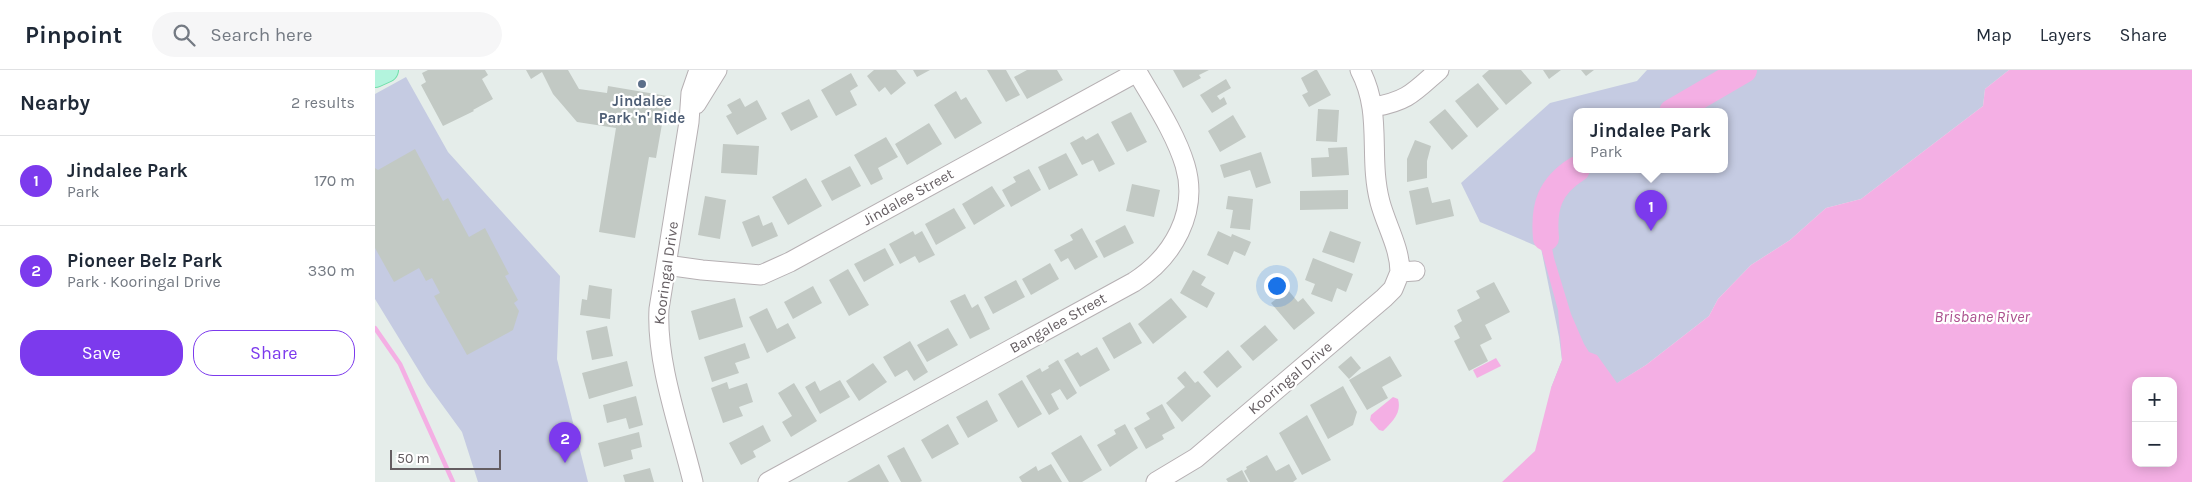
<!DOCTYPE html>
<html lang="en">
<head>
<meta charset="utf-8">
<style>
  body { margin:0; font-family:Karla,sans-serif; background:#f6f6f7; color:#1f2937 }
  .controls { position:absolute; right:15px; bottom:15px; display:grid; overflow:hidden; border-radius:10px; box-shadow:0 2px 12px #0003 }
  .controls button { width:45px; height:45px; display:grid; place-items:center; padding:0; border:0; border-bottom:1px solid #e0e1e3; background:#fff; color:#1f2937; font:25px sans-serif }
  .scale { position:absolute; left:15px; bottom:12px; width:111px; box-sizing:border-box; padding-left:5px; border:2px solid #645d61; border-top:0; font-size:14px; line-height:18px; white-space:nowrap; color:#645d61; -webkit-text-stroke:4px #fff; paint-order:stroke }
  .you { position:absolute; left:901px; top:215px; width:18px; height:18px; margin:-12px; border:4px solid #fff; border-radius:50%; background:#1a73e8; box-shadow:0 0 0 8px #1a73e833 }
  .badge { display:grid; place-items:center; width:32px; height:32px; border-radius:50%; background:#7c3aed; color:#fff; font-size:16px; font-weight:700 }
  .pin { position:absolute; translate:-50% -41px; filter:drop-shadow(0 1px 2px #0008) }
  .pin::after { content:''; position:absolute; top:26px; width:18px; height:15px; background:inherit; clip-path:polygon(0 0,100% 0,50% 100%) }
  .popup { position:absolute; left:1198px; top:38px; width:155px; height:65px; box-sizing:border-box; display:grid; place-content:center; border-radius:10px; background:#fff; filter:drop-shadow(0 1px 4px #0005); font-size:16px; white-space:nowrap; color:#747a83 }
  .popup b { font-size:19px; color:#1f2937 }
  .popup::after { content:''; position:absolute; left:50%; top:100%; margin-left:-10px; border:10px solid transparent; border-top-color:#fff }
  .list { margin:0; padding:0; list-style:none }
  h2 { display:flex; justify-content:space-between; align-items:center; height:65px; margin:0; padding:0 20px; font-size:21px }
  h2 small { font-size:16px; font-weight:400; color:#747a83 }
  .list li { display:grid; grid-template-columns:32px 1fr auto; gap:15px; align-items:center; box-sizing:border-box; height:90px; padding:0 20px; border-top:1px solid #e0e1e3 }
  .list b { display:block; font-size:19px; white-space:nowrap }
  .list p { margin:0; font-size:16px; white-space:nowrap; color:#747a83 }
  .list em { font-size:16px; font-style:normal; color:#747a83 }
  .actions { display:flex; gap:10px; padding:15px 20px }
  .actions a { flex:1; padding:11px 0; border:1px solid #7c3aed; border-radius:20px; text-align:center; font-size:18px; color:#7c3aed }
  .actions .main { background:#7c3aed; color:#fff }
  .icon { flex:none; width:28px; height:28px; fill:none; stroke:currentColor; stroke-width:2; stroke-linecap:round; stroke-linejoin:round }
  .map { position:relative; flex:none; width:1817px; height:412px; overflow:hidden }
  header { display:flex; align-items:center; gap:30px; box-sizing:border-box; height:70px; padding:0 25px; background:#fff; border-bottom:1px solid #e0e1e3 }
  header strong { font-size:24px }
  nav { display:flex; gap:28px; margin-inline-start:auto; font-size:18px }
  .search { width:350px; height:45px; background:#f6f6f7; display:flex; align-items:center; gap:12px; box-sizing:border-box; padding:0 18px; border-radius:28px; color:#747a83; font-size:19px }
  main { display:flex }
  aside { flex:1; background:#fff }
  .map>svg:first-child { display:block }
  .green { fill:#c5cbe2; fill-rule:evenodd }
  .water { fill:#f4afe4; fill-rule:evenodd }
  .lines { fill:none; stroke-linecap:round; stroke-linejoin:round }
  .stream { stroke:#f4afe4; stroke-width:4.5 }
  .river { stroke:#f4afe4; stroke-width:26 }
  .building { fill:#c2c9c4 }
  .minor-casing { stroke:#b6b0b3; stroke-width:21 }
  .major-casing { stroke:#6ddfa8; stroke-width:26 }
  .minor { stroke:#fff; stroke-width:19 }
  .major { stroke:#b3f4dd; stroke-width:24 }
  .service-dot { fill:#5c6f8a; stroke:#fff; stroke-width:2 }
  .labels { text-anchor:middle; stroke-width:4.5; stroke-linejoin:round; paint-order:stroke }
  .service-label { font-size:15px; font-weight:bold; fill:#4e5e75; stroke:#fff }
  .street-label { font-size:15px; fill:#645d61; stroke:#fff }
  .water-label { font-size:16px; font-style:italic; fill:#ac528f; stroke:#fff }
</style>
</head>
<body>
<header>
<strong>Pinpoint</strong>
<div class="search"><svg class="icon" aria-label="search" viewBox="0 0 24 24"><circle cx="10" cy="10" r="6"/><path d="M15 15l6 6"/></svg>Search here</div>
<nav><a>Map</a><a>Layers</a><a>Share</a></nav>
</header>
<main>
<aside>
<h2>Nearby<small>2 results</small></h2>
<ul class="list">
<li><span class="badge">1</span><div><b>Jindalee Park</b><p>Park</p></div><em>170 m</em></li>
<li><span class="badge">2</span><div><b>Pioneer Belz Park</b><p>Park · Kooringal Drive</p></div><em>330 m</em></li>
</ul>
<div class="actions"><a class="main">Save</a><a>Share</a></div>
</aside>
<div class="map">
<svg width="1817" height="412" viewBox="0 0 1817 412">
  <rect width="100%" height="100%" fill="#e5edea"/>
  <path class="green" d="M1272,0H1634L1610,19L1608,36L1486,129L1451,138L1415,170L1376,195L1343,229L1334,246L1271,295L1241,314L1222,286L1176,318L1187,290L1184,267L1166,178L1105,152L1086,113L1175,33L1262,11ZM1202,42H1350V100H1202Z
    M31,7L73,82L185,206L182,289L213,412H103L87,362L52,314L0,229V24Z"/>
  <path class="water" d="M1634,0H1817V412H1127L1160,381L1176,318L1187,290L1183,240L1166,178V157L1172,134L1173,158L1179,188L1196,244L1209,274L1214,282L1222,285L1242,313L1271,295L1334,246L1343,229L1376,195L1415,170L1451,138L1486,129L1608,36L1610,19ZM1761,311H1798V393H1761Z
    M1121,288L1126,296L1102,308L1098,300Z
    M1018,327L1023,329C1027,343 1017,352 1008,361L1004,360L995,350L996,345Z"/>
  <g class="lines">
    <path class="stream" d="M0,258L25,294L78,412"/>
    <path class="river" d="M1297,42L1369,0
      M1171,168C1168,136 1175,116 1202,99"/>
  </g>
  <path class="building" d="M53,0H110L113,5L107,9L118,29L98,40L99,41L68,56L46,15L51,12L47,3Z
    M151,0H193L204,19L232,23L233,16L292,26L281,88L274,87L260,168L224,162L241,58L202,52L178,24L167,2L156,9Z
    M499,0H521L531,13L516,25L510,17L504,22L492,6Z
    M538,0H555L542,7Z
    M612,0H631L645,25L631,32Z
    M652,0H682L688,10L652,29L639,7Z
    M798,0H834L824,5L826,8L808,18Z
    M940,0H942L956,25L934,37L927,25L933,22L926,8Z
    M1114,0H1146L1157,13L1131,35L1107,6Z
    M1168,0H1186L1174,9Z
    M1206,0H1219L1211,6Z
    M476,3L483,16L475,21L482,35L461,46L446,20Z
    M851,9L856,18L842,26L845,30L849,27L852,34L837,43L825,25Z
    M1103,13L1124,39L1102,58L1080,31Z
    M581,21L586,30L591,27L607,53L580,69L559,35Z
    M365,28L370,37L382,30L392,49L362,65L351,46L357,43L352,35Z
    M434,29L443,47L416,61L406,43Z
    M943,39L964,40L962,72L941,71Z
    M1070,39L1093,66L1077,80L1054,52Z
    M756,42L772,72L752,82L736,52Z
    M858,45L871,67L845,82L833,61Z
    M554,53L567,74L532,95L520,74Z
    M723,63L740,94L724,102L718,90L707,95L695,73L708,66L711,70Z
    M511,67L523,87L503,98L508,109L496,115L479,85Z
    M1040,70L1056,76L1052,91V108L1032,112V89Z
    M348,74L384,76L382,105L346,103Z
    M972,77L974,105L937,107L936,88L954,87L953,78Z
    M40,79L68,131L73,128L94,167L110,158L134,204L130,206L143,230L139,233L144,241L138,260L92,285L59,226L65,223L57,208L51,211L44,198L19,212L0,178V98L3,100Z
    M886,82L896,113L881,118L875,100L849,108L845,95Z
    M691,83L703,105L674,120L663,97Z
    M475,96L486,116L457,131L446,111Z
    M654,99L666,120L636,137L627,120L641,112L638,107Z
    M431,108L447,136L413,155L397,127Z
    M757,114L785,120L779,147L751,141Z
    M617,116L630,136L599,155L587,134Z
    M1053,117L1057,133L1075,129L1079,146L1041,155L1034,121Z
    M973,120V139L925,140V121Z
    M330,126L351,130L345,169L323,165Z
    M853,126L878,129L875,160L855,158L858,140L851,139Z
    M579,138L591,158L561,175L550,154Z
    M384,145L388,156L397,152L403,166L377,177L367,152Z
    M750,155L759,173L729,188L720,171Z
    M707,158L723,187L700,200L693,188L686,192L679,180L698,170L695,165Z
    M538,161L540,165L547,161L560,185L544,193L540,186L525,194L514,174Z
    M843,161L856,167L857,164L876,172L870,186L859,181L853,195L832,185Z
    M955,161L986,172L979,193L947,182Z
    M510,178L519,195L489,212L479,194Z
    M938,188L978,204L971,222L962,218L957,232L936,224L940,214L930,210Z
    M675,193L684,209L656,225L647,209Z
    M473,199L494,235L474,246L454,210Z
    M818,200L831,207L826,215L840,223L832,238L805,223Z
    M641,210L650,227L618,244L609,227Z
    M1119,212L1135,242L1110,255L1117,269L1105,275L1113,291L1094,301L1079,271L1085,268L1079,256L1087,251L1082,240L1105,228L1101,221Z
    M214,215L237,219L235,249L205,245L207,229L212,230Z
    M438,216L447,233L418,249L409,232Z
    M913,220L923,232L928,228L940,243L919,260L896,233Z
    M590,224L597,238L603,234L615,259L595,269L575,231Z
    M360,228L368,257L324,270L316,241Z
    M796,228L812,247L778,274L763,254Z
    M392,238L402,259L413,253L421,268L392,283L374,247Z
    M755,252L767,273L739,289L727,268Z
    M890,255L903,270L878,291L865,276Z
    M232,256L238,286L217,290L211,261Z
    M573,258L583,275L552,292L542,275Z
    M535,271L553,302L539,311L532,300L520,307L508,287Z
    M370,273L375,288L360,293L364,303L337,312L329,287Z
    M722,277L735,300L705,317L689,290L703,282L706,286Z
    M853,280L867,297L842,318L828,302Z
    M976,286L986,298L974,309L963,297Z
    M1015,286L1027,306L1007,317L1013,328L992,340L974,310Z
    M683,290L702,323L692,330L685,319L676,324L684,339L674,345L651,306L665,298L667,302L674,298L673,296Z
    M252,291L258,316L214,329L207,303Z
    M498,293L512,312L484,331L471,311Z
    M810,301L820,313L823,311L836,326L807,352L791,333L810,317L802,308Z
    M465,310L475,327L445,344L430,317L440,311L445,321Z
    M647,310L667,344L643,358L623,324Z
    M352,312L354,319L372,313L378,332L364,337L368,346L348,353L336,318Z
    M419,313L442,351L416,367L407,352L417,346L403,323Z
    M968,316L982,342L978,355L953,369L935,335Z
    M261,326L268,355L254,359L251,348L232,353L228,335Z
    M612,330L623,351L593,368L581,347Z
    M787,334L800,358L787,365L789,369L771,379L759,358L775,349L771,343Z
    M932,345L956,390L927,405L904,363Z
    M573,354L584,374L557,389L546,370Z
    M750,354L763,378L735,397L722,375L741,364L739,360Z
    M388,355L396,371L378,381L381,387L366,395L354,373Z
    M264,362L267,377L256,380L258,389L229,397L223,373Z
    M706,365L727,400L707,412H694L676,383Z
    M529,377L547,411L545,412H526L512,386Z
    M892,385L901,401L914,394L922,409L918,412H875L869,401L872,399L871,397Z
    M504,394L514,412H472Z
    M676,394L687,412H647L644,407L661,396L663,401Z
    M275,398L279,412H250L248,405Z
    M867,400L873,412H853L851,409Z"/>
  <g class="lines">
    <defs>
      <path id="minor" d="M985,0C1008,43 993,87 1005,132C1011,155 1025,178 1025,202
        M321,34L342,0
        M999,37C1033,31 1039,22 1064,0
        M291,195L327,200L386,205L415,192L762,2
        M318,412C305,358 281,293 284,239L314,52L316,23L324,0
        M393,412L759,212C798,187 824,142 810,95C800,62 778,30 761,0
        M781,412L821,388L1009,228L1018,219L1025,202L1040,201"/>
      <path id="major" d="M0,5L11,0"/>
    </defs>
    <use href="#minor" class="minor-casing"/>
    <use href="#major" class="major-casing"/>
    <use href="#minor" class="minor"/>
    <use href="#major" class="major"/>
  </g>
  <circle class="service-dot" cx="267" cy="14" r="5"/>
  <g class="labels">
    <g class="service-label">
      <text x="267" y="36">Jindalee<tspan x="267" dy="17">Park 'n' Ride</tspan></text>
    </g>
    <g class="street-label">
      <text transform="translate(533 127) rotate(-29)" y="5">Jindalee Street</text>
      <text transform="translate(291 203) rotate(-82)" y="5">Kooringal Drive</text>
      <text transform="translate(683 253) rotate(-29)" y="5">Bangalee Street</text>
      <text transform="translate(915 308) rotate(-40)" y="5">Kooringal Drive</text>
    </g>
    <g class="water-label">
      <text x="1607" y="252">Brisbane River</text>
    </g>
  </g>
</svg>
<div class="controls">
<button>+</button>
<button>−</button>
</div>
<div class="scale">50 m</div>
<div class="you"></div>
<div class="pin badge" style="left:1276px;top:161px">1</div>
<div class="popup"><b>Jindalee Park</b>Park</div>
<div class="pin badge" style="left:190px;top:393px">2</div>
</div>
</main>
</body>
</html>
